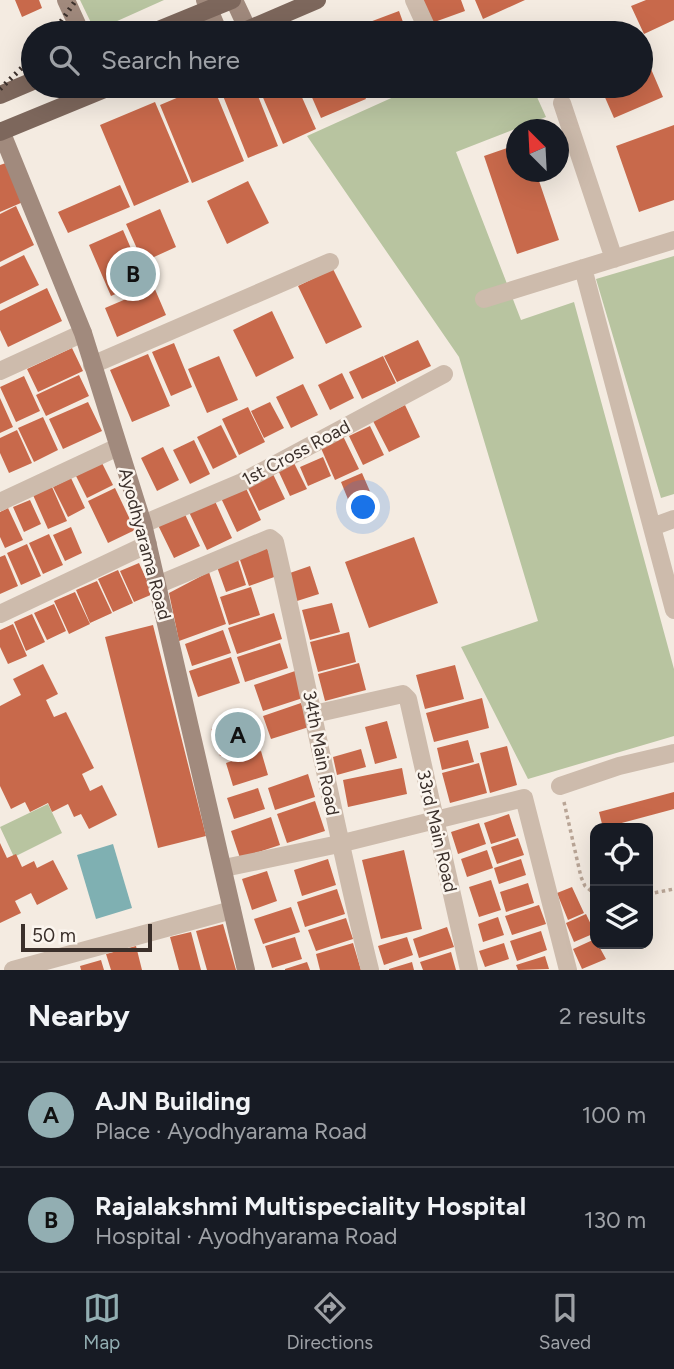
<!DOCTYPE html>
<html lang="en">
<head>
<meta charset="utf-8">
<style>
  body { margin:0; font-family:Figtree,sans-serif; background:#20242c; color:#f1f3f6 }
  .controls { position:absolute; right:21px; bottom:21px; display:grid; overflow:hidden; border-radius:14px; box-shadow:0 7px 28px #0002 }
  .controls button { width:63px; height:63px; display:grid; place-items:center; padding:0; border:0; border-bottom:2px solid #363941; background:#171b24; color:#f1f3f6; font:35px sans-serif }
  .compass { position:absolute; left:506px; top:119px; width:63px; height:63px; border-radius:50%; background:#171b24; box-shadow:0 7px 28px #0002; rotate:336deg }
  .scale { position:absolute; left:21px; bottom:18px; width:131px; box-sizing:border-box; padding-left:7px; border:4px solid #3b302b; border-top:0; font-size:19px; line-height:24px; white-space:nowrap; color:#3b302b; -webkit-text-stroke:5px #fbf5ee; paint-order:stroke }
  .you { position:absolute; left:364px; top:508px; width:24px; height:24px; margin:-18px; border:5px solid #fff; border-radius:50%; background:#1a73e8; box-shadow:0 0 0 10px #1a73e833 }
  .badge { display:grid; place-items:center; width:46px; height:46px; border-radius:50%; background:#92aeb2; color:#111; font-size:23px; font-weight:700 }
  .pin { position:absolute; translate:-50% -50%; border:4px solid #fff; box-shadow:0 2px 7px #0006 }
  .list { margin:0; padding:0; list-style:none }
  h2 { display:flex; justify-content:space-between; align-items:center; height:91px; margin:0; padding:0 28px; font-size:30px }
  h2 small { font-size:23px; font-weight:400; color:#9ea1a6 }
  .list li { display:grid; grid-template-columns:46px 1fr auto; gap:21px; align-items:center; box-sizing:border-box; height:105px; padding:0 28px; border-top:2px solid #363941 }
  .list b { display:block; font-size:26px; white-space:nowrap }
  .list p { margin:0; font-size:23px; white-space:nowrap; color:#9ea1a6 }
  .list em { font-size:23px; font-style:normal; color:#9ea1a6 }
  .icon { flex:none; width:38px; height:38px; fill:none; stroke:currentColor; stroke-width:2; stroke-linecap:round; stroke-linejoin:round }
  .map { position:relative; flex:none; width:674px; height:970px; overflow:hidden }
  .search { position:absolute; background:#171b24; box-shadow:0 7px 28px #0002; left:21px; right:21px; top:21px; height:77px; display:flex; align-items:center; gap:18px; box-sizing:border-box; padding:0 24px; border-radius:38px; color:#9ea1a6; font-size:26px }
  .sheet { height:301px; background:#171b24 }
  nav { display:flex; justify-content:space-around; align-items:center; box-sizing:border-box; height:98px; border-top:2px solid #363941; background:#171b24; font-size:19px; color:#9ea1a6 }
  nav a { display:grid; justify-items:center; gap:4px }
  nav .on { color:#92aeb2 }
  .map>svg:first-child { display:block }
  .green { fill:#b8c4a0 }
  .water { fill:#7fb0b2 }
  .building { fill:#c8694b }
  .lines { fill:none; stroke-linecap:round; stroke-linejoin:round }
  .path { stroke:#b9a596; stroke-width:3.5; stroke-dasharray:3.5 3.5; stroke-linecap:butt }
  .street { stroke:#cdbbac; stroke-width:18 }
  .secondary { stroke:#a18a7d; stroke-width:18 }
  .primary { stroke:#7d675c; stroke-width:18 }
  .rail { stroke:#3b302b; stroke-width:5; stroke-dasharray:2 5; stroke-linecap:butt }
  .labels { text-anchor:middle; stroke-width:5; stroke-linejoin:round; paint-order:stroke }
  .street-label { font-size:18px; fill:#3b302b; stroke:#fbf5ee }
</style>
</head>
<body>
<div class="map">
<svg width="674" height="970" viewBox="0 0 674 970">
  <rect width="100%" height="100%" fill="#f4ebe1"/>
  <path class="green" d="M80,0H164L95,31Z
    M418,86H532L546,117L456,152L521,320L574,302L674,669V736L528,779L461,647L538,621L459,357L307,136Z
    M674,256V494L661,498L596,279Z
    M48,804L62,833L14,857L0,827Z"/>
  <path class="water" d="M113,844L132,908L96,919L77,855Z"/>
  <path class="building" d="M15,0H39L42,8L22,17Z
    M420,0H461L465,11L429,24Z
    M475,0H525L483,19Z
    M646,0H674V20L644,34L631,6Z
    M399,11L407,33H370L367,23Z
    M648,62L663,97L614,118L600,86H641V65Z
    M205,86H213L244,161L192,183L160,105Z
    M219,86H254L278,146L248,158Z
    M258,86H297L316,129L283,144Z
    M307,86H360L366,99L321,118Z
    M553,86H580L558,96Z
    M155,102L189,182L134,206L100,125Z
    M674,125V200L639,212L616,146Z
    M516,145V172H536L559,240L517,254L484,156Z
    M6,163L23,202L0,212V165Z
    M248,181L269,223L227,244L207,201Z
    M120,185L130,207L68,233L58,212Z
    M16,206L34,245L0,262V214Z
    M160,209L176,247L143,262L126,224Z
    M123,230L145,281L111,296L89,245Z
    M24,255L39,285L0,304V267Z
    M333,269L362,327L326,344L298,286Z
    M154,287L166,315L117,337L105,308Z
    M47,288L62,321L8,347L0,330V311Z
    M272,311L294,358L256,377L233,330Z
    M418,340L431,366L397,382L384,356Z
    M174,343L192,387L171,396L152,352Z
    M72,348L83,371L38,392L27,369Z
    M148,354L170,406L132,422L110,370Z
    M219,356L238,400L207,413L188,369Z
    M383,356L396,383L362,399L349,372Z
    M342,373L354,398L330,410L318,385Z
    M79,375L89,396L46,416L36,395Z
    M24,376L40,411L16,422L0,387Z
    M303,384L318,415L291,428L276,397Z
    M0,398L13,427L0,433Z
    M88,402L102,431L63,449L49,419Z
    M270,402L284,428L264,438L251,411Z
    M405,405L420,437L389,452L373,421Z
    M248,407L265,442L239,455L222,419Z
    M43,417L58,450L34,462L18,428Z
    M221,425L237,457L213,469L197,437Z
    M370,426L384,455L363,465L349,436Z
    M17,430L32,463L9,473L0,453V438Z
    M343,436L359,469L335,480L320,446Z
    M194,440L210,474L190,484L173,450Z
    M163,447L179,480L157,491L141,458Z
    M323,457L331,476L308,486L300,467Z
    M102,463L113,485L87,498L76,476Z
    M294,463L307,489L290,496L278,470Z
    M272,472L285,499L259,511L246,484Z
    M362,473L378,510L356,519L341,482Z
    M71,478L85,508L68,517L53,487Z
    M244,484L261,520L237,532L220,496Z
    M52,487L67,521L48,529L33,495Z
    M115,488L135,530L108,543L88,501Z
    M214,499L232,538L207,550L189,512Z
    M30,500L41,524L24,532L13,507Z
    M8,508L23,540L5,548L0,537V512Z
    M182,508L200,546L174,558L156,521Z
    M71,527L82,553L65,561L53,535Z
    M49,534L63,565L43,574L29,543Z
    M414,537L438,603L369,628L345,562Z
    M27,544L41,576L21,585L7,553Z
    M267,548L277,576L249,586L239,557Z
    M5,555L18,586L0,594V557Z
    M238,560L246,585L226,592L217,567Z
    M139,563L153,594L134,602L120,571Z
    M310,566L319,594L297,601L287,574Z
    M118,570L133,603L113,612L98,579Z
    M209,572L226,624L179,641L169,593Z
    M97,581L112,613L90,623L76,590Z
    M251,587L260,615L229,625L220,597Z
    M75,592L90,624L69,634L54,601Z
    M332,603L340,632L310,640L302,610Z
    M54,604L66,631L47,640L34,613Z
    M274,613L282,639L237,654L228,628Z
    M32,614L45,642L26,651L14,622Z
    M13,624L27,656L8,664L0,647V630Z
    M153,625L206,836L158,848L105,637Z
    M223,630L231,653L192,666L185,644Z
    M349,632L356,662L318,672L310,642Z
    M280,643L288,668L245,682L237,657Z
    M231,657L240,683L198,697L189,671Z
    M359,663L366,690L325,701L318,674Z
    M43,664L58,694L46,700L54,717L66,712L94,768L82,774L90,791L102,785L117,815L89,829L81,814L74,817L68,804L52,812L48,803L30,812L25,802L11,809L0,786V706L21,695L13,679Z
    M455,665L464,699L425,709L416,675Z
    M301,669L309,696L263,711L254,685Z
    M482,698L489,728L434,742L426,713Z
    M301,703L309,727L271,739L263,716Z
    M255,714L264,741L220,756L211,729Z
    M387,721L397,758L375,764L365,727Z
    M468,740L474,762L442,770L437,748Z
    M507,746L517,785L490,793L480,753Z
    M361,749L366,767L337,775L333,757Z
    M261,751L268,775L233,786L226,763Z
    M479,763L487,793L450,803L442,773Z
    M402,768L407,794L348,807L343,780Z
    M308,774L315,797L275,810L268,788Z
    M258,788L265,809L234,819L227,798Z
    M674,792V809L603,828L599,812Z
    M315,801L325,831L287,843L277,814Z
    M509,814L516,836L491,844L484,823Z
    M271,817L280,845L240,858L231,831Z
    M479,823L486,844L458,854L451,832Z
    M518,838L524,855L497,864L491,847Z
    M0,843L7,858L16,854L22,867L34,861L37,868L53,860L68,889L37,905L31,893L15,901L21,913L0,923Z
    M404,850L422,929L381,939L362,860Z
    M487,850L493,868L467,877L461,859Z
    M328,859L336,885L302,896L294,870Z
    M521,859L526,875L499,884L494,868Z
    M267,871L277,901L252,910L242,879Z
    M491,880L501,910L479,917L469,887Z
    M528,883L534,903L506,912L500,892Z
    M572,887L584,913L568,920L557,893Z
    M337,889L345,914L305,927L297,902Z
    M539,905L546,924L512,935L505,916Z
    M291,907L300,932L263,944L254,919Z
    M586,914L595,933L574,942L566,923Z
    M498,917L504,935L483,942L478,924Z
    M346,918L353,939L316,951L308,930Z
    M223,924L236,970H207L196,931Z
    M447,927L454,947L419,958L413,939Z
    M541,931L547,950L517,961L510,941Z
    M191,932L201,970H179L170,937Z
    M295,937L302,959L272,968L265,946Z
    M407,937L413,955L384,965L378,946Z
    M595,939L606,959L582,969L573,949Z
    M353,943L361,970H320L316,954Z
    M504,943L509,959L485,967L479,951Z
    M136,946L142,970H111L106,954Z
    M451,952L456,970H423L420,962Z
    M545,956L549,969L518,970L516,965Z
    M101,960L104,970H81L80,966Z
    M307,962L310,970H285V969Z
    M412,962L414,970H389V969Z"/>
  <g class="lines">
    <path class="path" d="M564,802L581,877L585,886L595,894
      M648,894L674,889"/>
    <path class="street" d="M414,0L429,33
      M562,103L614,259
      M583,268L674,610
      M484,299L674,240
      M92,365L330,262
      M0,371L83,333
      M0,502L118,447
      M143,524L242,482L444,374
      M652,527L674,519
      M157,585L270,538L275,542C308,685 335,828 370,970
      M0,614L148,544
      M314,714L403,694L408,699L469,970
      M560,786L619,766L674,753
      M224,868L339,844L524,798L568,970
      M13,970L232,910"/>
    <path class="secondary" d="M66,0L81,33
      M205,0L219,33
      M234,0L248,30
      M1,131L83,333L143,524L246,970"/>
    <path class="primary" d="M151,33L232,0
      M240,33L317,0
      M0,95L33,81
      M0,132L112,86"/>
    <path class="rail" d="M53,33L76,0
      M0,89L33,57"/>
  </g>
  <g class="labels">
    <g class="street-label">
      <text transform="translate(296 453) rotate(-28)" y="6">1st Cross Road</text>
      <text transform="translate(145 544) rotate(75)" y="6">Ayodhyarama Road</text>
      <text transform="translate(321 753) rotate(79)" y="6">34th Main Road</text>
      <text transform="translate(437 831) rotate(77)" y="6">33rd Main Road</text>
    </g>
  </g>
</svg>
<div class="controls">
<button><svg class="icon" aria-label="locate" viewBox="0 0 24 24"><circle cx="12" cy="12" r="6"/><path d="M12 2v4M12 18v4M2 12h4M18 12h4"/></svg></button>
<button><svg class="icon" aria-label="layers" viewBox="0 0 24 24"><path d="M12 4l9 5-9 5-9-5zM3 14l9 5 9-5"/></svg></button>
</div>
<svg class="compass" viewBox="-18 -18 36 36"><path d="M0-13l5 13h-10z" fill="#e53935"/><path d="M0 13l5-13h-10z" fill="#9ea1a6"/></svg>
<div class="scale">50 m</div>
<div class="you"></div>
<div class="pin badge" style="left:238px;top:735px">A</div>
<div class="pin badge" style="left:133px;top:274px">B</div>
<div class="search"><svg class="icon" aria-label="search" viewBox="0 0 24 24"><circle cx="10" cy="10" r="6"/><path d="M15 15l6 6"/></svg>Search here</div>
</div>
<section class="sheet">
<h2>Nearby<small>2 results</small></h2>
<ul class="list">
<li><span class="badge">A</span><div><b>AJN Building</b><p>Place · Ayodhyarama Road</p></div><em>100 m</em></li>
<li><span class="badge">B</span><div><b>Rajalakshmi Multispeciality Hospital</b><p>Hospital · Ayodhyarama Road</p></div><em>130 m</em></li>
</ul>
</section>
<nav>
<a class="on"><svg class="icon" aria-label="map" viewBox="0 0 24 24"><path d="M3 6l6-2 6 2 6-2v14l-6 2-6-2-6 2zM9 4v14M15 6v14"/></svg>Map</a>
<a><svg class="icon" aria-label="directions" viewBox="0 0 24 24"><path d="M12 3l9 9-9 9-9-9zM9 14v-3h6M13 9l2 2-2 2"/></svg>Directions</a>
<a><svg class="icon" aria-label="saved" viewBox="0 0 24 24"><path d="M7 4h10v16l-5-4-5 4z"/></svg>Saved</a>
</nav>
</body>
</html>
